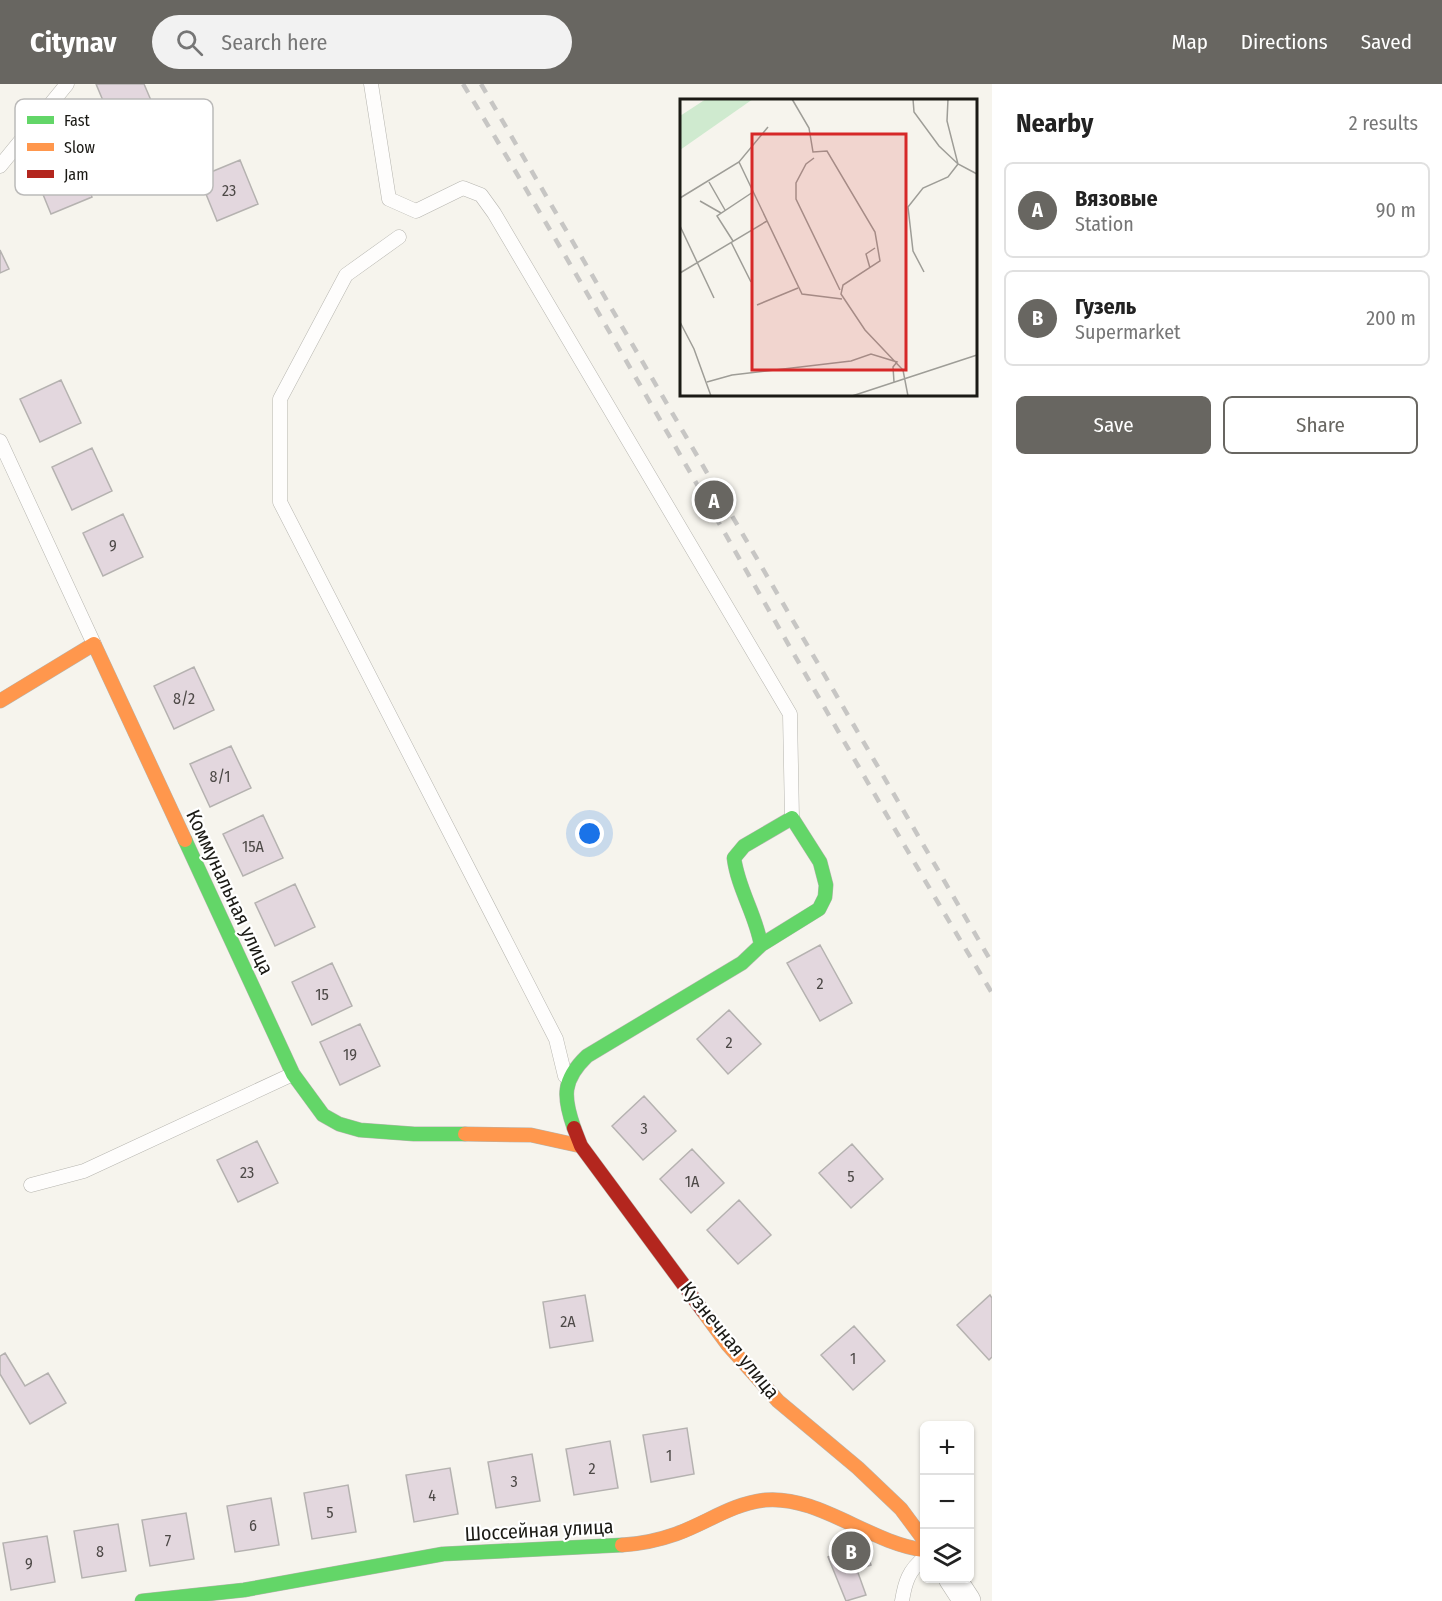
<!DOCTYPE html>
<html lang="en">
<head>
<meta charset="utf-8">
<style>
  body { margin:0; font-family:"Fira Sans Condensed",sans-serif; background:#f2f2f2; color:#222 }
  .controls { position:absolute; right:18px; bottom:18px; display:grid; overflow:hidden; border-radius:9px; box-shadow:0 2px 4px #0004 }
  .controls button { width:54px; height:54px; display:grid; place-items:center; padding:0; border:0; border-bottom:2px solid #e0e0e0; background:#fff; color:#222; font:30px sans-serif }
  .you { position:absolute; left:590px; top:750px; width:21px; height:21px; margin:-15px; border:4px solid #fff; border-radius:50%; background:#1a73e8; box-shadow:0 0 0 9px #1a73e833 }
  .badge { display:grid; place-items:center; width:39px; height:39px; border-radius:50%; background:#686661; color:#fff; font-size:20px; font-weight:700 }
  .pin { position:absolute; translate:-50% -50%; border:3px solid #fff; box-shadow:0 2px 6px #0006 }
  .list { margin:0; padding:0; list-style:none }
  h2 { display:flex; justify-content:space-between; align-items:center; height:78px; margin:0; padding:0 24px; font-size:26px }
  h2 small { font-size:20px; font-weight:400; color:#767676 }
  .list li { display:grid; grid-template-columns:39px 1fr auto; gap:18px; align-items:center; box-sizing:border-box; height:96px; margin:0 12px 12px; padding:0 12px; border:2px solid #e0e0e0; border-radius:9px }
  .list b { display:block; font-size:22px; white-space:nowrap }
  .list p { margin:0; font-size:20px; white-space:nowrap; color:#767676 }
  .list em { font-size:20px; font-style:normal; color:#767676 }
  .actions { display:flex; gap:12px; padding:18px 24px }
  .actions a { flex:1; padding:14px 0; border:2px solid #686661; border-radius:9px; text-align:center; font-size:21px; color:#686661 }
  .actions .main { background:#686661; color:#fff }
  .icon { flex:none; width:33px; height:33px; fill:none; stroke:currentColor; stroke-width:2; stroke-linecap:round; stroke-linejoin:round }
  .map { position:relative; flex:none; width:992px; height:1517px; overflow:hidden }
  header { display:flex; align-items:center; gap:36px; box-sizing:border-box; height:84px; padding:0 30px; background:#686661; color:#fff }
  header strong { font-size:28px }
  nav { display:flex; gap:33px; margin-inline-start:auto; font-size:21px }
  .search { width:420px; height:54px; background:#f2f2f2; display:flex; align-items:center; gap:15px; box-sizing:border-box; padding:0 21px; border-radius:33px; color:#767676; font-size:22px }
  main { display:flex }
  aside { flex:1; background:#fff }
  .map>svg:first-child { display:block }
  .building { fill:#e3d7de; stroke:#b5b2b0; stroke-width:1.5 }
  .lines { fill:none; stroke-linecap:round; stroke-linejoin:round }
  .lane-casing { stroke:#b6b5af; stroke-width:15 }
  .street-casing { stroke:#b6b5af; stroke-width:28 }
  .fast-casing { stroke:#b6b5af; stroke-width:15 }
  .slow-casing { stroke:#b6b5af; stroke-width:15 }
  .jam-casing { stroke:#b6b5af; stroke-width:15 }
  .lane { stroke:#fefdfc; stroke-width:14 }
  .street { stroke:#fefdfc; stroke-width:27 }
  .fast { stroke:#63d668; stroke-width:14 }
  .slow { stroke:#ff974d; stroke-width:14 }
  .jam { stroke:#b3261e; stroke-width:14 }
  .rail { stroke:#c7c6c4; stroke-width:4.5; stroke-dasharray:10 10; stroke-linecap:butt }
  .labels { text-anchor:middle; stroke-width:4.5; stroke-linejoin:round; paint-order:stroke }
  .number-label { font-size:16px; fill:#4d4947 }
  .street-label { font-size:20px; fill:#1b1a15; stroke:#fff }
  .inset-road { fill:none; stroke:#9e9d97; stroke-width:1.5 }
  .view { fill:#d62828; fill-opacity:0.15; stroke:#d62828; stroke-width:3 }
  .inset-edge { fill:none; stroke:#1b1a15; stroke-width:3 }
  .key { fill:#fff; stroke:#bbbab9; stroke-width:1.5 }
  .key-label { font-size:16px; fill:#1b1a15 }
</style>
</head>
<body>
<header>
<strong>Citynav</strong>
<div class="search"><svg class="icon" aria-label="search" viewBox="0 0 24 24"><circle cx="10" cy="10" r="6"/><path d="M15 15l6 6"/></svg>Search here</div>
<nav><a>Map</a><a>Directions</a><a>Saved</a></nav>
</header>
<main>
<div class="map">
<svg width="992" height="1517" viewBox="0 0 992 1517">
  <rect width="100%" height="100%" fill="#f6f4ed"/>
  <path class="building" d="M96,0H144L153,21L112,38Z
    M74,69L92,113L51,130L33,86Z
    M240,76L258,120L217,137L199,93Z
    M0,166L9,185L0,189Z
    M61,296L81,339L40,358L20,315Z
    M92,364L112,407L72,426L52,383Z
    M123,430L143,473L103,492L83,449Z
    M194,583L214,626L174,645L154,602Z
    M231,662L251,704L210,723L190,680Z
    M263,731L283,774L243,792L223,750Z
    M295,800L315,843L275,862L255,819Z
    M820,861L852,919L820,937L787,879Z
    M332,879L352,922L312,941L292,898Z
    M729,926L761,960L728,990L697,955Z
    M360,940L380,982L340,1001L320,958Z
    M644,1012L676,1047L643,1076L612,1042Z
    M257,1057L278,1099L238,1118L217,1076Z
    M852,1060L883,1095L851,1124L819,1089Z
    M692,1065L724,1099L691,1129L660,1095Z
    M739,1116L771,1151L738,1180L707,1146Z
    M585,1211L593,1257L550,1264L543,1218Z
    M990,1211L992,1214V1273L989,1276L957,1241Z
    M854,1242L885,1277L853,1306L821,1271Z
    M5,1269L25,1302L48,1289L66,1319L30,1340L0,1290V1272Z
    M687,1344L694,1390L651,1398L643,1351Z
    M610,1357L618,1404L574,1411L566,1365Z
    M532,1370L540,1417L496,1424L488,1378Z
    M450,1384L458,1430L414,1438L406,1391Z
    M348,1401L356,1448L312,1455L304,1409Z
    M271,1414L279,1461L235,1468L227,1422Z
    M186,1429L194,1475L150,1482L142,1436Z
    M118,1440L126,1487L82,1494L74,1447Z
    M47,1452L55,1498L11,1506L3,1459Z
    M863,1459L871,1481L857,1486L866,1511L846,1517L828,1473Z"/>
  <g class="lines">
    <defs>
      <path id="lane" d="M371,0L389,115L416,127L463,104L481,111L494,129L790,630L792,734
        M0,82L67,0
        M399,153L346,191L280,315V418L556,955L565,992
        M0,357L94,560
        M31,1101L84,1087L293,990
        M902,1517C905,1498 909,1486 924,1474"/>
      <path id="street" d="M952,1494L967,1517"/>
      <path id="fast" d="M185,756L293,990L323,1031L339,1040L360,1046L414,1050H465
        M574,1044C563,1013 562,996 587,972L742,879L761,861L819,825L825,813L826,801L820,778L792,734L744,762L734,774C738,805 756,831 761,861
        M142,1517L244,1506L443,1470L622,1461"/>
      <path id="slow" d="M0,617L94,560L185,756
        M465,1050L531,1051L581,1062
        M703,1227L728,1261L778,1317L858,1384L901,1425L924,1456
        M622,1461C640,1460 659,1456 676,1450C707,1439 731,1420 765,1416C818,1411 870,1459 924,1466"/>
      <path id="jam" d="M574,1044L581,1062L703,1227"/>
    </defs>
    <use href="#lane" class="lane-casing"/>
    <use href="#street" class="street-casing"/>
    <use href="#fast" class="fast-casing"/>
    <use href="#slow" class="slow-casing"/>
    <use href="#jam" class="jam-casing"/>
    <use href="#lane" class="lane"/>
    <use href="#street" class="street"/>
    <use href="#fast" class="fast"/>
    <use href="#slow" class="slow"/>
    <use href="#jam" class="jam"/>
    <path class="rail" d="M463,0C645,300 811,609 992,909
      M481,0L992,879"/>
  </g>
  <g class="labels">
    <g class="number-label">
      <text x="229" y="112">23</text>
      <text x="113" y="467">9</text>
      <text x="184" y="620">8/2</text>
      <text x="220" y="698">8/1</text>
      <text x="253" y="768">15А</text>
      <text x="820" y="905">2</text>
      <text x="322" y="916">15</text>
      <text x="729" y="964">2</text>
      <text x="350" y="976">19</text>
      <text x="644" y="1050">3</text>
      <text x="247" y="1094">23</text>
      <text x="851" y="1098">5</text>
      <text x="692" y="1103">1А</text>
      <text x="568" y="1243">2А</text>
      <text x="853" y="1280">1</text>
      <text x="669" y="1377">1</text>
      <text x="592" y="1390">2</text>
      <text x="514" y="1403">3</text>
      <text x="432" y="1417">4</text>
      <text x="330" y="1434">5</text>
      <text x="253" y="1447">6</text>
      <text x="168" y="1462">7</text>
      <text x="100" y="1473">8</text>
      <text x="29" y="1485">9</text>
    </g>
    <g class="street-label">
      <text transform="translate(230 808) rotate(65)" y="7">Коммунальная улица</text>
      <text transform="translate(730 1256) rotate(51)" y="7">Кузнечная улица</text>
      <text transform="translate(539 1446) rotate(-3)" y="7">Шоссейная улица</text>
    </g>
  </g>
  <g transform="translate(680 15)">
    <rect width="297" height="297" fill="#f6f4ed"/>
    <path d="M26,0H73L0,51V17Z" fill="#cfeacf"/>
    <path class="inset-road" d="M112,0L129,29L133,53L147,52L195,133L200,162L163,186L161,195L185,231L223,271L228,297M233,0L234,13L259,47L278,65L297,75M134,59L126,65L116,84V100L160,191M59,63L122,195L162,200M29,83L45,111M0,99L59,63L88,28M20,102L41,114M0,127L34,199M53,142L37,117L73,93M51,143L71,183M190,169L186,155L195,149M244,173L233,152L228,108L243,89L268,78L278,65L267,22L268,0M0,174L87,122M77,206L118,189M0,223L14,250L31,297M27,283L52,276L171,262L191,255L217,263L213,268L214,283M172,297L297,256"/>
    <path class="view" d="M72,35H226V271H72Z"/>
    <rect width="297" height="297" class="inset-edge"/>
  </g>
  <rect x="15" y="15" width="198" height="96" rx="9" class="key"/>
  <rect x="27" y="32" width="27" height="8" fill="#63d668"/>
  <rect x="27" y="59" width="27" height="8" fill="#ff974d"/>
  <rect x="27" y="86" width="27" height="8" fill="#b3261e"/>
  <g class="key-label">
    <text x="64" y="42">Fast</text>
    <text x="64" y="69">Slow</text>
    <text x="64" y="96">Jam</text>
  </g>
</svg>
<div class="controls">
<button>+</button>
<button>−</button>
<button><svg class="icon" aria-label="layers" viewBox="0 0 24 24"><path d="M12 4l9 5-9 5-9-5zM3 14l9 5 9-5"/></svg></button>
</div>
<div class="you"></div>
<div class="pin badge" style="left:714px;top:416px">A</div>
<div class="pin badge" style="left:851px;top:1467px">B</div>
</div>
<aside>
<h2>Nearby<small>2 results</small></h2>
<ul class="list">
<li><span class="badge">A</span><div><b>Вязовые</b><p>Station</p></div><em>90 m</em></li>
<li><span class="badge">B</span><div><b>Гузель</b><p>Supermarket</p></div><em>200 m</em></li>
</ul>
<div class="actions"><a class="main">Save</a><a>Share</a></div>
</aside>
</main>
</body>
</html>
